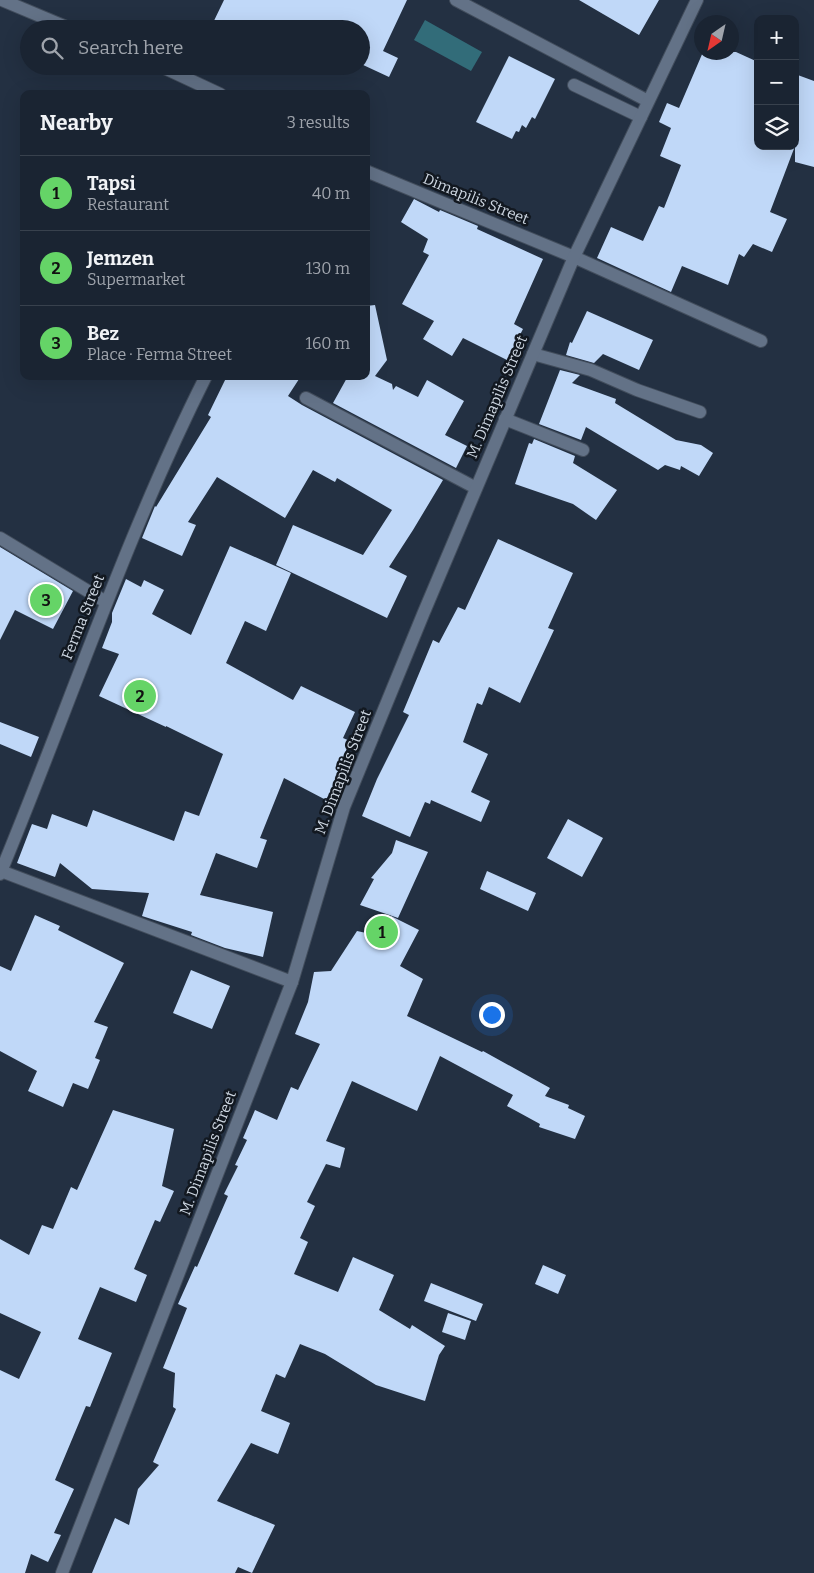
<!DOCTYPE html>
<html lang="en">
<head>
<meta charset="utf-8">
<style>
  body { margin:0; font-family:Bitter,serif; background:#232c3a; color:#f1f3f6 }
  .controls { position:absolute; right:15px; top:15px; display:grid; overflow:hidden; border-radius:10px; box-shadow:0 5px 20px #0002 }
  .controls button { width:45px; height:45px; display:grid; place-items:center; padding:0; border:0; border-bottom:1px solid #38414d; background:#1a2432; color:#f1f3f6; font:25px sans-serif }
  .compass { position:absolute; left:694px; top:15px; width:45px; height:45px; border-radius:50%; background:#1a2432; box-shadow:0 5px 20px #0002; rotate:214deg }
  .you { position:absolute; left:491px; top:1014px; width:18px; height:18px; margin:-12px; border:4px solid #fff; border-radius:50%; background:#1a73e8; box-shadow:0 0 0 8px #1a73e833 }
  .badge { display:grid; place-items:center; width:32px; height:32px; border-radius:50%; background:#65d467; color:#111; font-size:16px; font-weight:700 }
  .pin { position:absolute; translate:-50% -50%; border:2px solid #fff; box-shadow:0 1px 5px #0006 }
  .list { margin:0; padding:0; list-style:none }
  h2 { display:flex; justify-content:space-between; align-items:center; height:65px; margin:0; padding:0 20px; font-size:21px }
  h2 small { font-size:16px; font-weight:400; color:#9fa4ac }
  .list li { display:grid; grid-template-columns:32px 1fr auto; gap:15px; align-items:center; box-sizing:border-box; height:75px; padding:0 20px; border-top:1px solid #38414d }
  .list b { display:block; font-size:19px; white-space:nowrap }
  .list p { margin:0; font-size:16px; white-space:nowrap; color:#9fa4ac }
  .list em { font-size:16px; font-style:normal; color:#9fa4ac }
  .icon { flex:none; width:28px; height:28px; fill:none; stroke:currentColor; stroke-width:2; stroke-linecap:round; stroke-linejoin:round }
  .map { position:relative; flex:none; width:814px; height:1573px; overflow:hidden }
  .search { position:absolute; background:#1a2432; box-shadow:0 5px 20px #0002; left:20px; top:20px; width:350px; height:55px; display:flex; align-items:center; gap:12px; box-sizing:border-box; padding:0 18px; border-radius:28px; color:#9fa4ac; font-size:19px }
  .panel { position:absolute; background:#1a2432; box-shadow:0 5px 20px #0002; left:20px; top:90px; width:350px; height:290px; border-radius:10px }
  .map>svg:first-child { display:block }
  .water { fill:#326c79 }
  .building { fill:#c0d8f8 }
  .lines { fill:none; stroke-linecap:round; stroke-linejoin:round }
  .service-casing { stroke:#424d5c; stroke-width:14 }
  .minor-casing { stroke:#424d5c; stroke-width:14 }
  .secondary-casing { stroke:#424d5c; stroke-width:14 }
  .service { stroke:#637287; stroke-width:12 }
  .minor { stroke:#637287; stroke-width:12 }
  .secondary { stroke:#637287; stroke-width:12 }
  .labels { text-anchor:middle; stroke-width:5; stroke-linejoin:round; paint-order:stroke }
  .street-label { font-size:15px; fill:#ced7e2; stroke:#121820 }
</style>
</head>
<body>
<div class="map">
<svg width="814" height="1573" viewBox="0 0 814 1573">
  <rect width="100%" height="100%" fill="#233042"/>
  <path class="water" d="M425,20L482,52L471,71L414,40Z"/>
  <path class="building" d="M224,0H407L383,51L398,58L389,77L361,64V29H210Z
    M579,0H659L639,35Z
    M703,52H736L758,62V146H795L770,212L787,219L772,252L753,244L744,257L739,254L728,285L682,266L671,292L597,258L611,227L643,241L659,206L664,208L681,165L660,156L671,128L659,122L667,103L679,108Z
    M509,56L555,79L535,119L532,117L526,128L522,125L519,132L516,131L512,139L476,122Z
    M795,74L814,81V167L795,162Z
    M414,199L439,212L440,210L478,226L477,229L543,259L514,324L523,329L507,360L463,338L452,356L423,339L434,321L402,304L429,255L423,252L428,239L401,222Z
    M375,305L387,360L375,376L392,384L393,390L396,386L418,397L427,380L464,401L445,435L467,446L456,468L333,403L348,376H366V306Z
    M587,311L653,340L639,370L603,354L594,363L566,355L570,342L572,343Z
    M560,370L580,375L572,383L616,399L615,403L676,440L701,445L713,453L699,476L681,466L680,470L665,465L658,470L586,427L581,440L539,424Z
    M227,376H301L288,396L302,405L443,480L413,530L389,567L407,576L387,618L276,565L293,525L363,555L392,510L337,478L335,482L313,470L285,518L217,477L188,522L196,525L182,556L142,538L155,506L156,507L211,417L208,415Z
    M534,439L575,456L573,463L617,490L596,520L573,504L515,484L529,443L532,444Z
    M498,539L573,573L548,628L554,630L520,703L489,687L482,705L477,703L463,742L488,754L471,792L490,801L481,822L431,800L430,804L425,802L410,837L362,816L377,779L409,715L403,712L433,640L439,643L458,607L465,610Z
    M230,546L291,573L266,631L245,621L226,663L293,700L301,686L355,712L343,738L350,741L338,770L341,772L326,800L284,778L260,838L267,840L257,868L216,853L200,895L273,912L263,957L225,948L191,935L192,932L142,916L149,893L92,889L60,863L55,877L17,863L32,824L47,829L52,814L87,827L93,810L174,841L185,811L199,816L223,754L166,726V727L99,696L119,654L102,648L112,622V613L126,579L141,587L144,580L164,590L152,614L191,635Z
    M0,547L73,591L53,629L15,610L0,640Z
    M0,722L39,737L31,757L0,744Z
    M568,819L603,838L582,877L547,858Z
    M396,840L428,852L398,918L360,905L374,879L371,878L392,853Z
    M487,871L536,893L528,911L480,889Z
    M35,915L60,926L58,930L124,963L94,1022L108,1027L95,1058L100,1060L88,1089L73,1083L63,1107L28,1091L37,1071L0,1051V966L11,971Z
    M391,916L419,930L400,966L423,979L407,1016L482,1052L483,1051L550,1088L545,1096L569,1105L568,1108L585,1116L575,1139L539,1127L540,1124L507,1106L513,1095L440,1056L417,1111L352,1081L326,1141L345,1148L340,1168L326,1164L307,1202L315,1206L300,1238L308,1242L294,1274L338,1292L353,1257L394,1275L379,1310L410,1329L412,1325L445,1346L439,1355L425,1401L376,1385L325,1354L300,1344L285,1378L276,1374L261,1411L290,1423L278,1454L251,1443L217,1501L275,1525L252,1573L238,1567L235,1573H92L115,1518L129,1525L138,1489L159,1465L153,1462L176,1409L173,1407L175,1373L163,1368L187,1308L178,1304L195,1266L197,1267L228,1196L224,1194L238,1166L235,1165L247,1140L243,1138L255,1110L277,1120L291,1087L298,1090L320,1044L295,1034L308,1002L314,972L331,971L357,931L385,937Z
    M191,970L230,986L212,1029L173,1013Z
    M113,1110L174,1129L162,1186L174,1191L160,1222L155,1220L134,1269L147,1275L136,1302L100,1287L78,1339L112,1353L90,1407L86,1406L55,1480L74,1489L54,1533L61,1535L48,1562L31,1554L25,1573H0V1370L19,1379L41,1332L0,1313V1239L29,1255L42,1225L53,1229L71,1187L77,1190Z
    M543,1265L566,1275L558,1294L535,1284Z
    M431,1283L483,1304L476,1321L424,1301Z
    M448,1313L471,1321L465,1340L442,1332Z"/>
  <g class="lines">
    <defs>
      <path id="service" d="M456,0L648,101
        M574,85L641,117
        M306,398L476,488
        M505,419L583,450"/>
      <path id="minor" d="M2,0L71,29
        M160,66L220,94
        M366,171L574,257L761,341
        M533,354L591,370L637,390L700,412
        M0,538L106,602
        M1,871L292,982
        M0,874C69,708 125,537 206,376"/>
      <path id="secondary" d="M62,1573L292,982L344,807L424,612L574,257L697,0"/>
    </defs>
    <use href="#service" class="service-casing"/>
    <use href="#minor" class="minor-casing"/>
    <use href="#secondary" class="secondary-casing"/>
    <use href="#service" class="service"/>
    <use href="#minor" class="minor"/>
    <use href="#secondary" class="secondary"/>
  </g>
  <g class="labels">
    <g class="street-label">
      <text transform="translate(476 199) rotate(22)" y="5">Dimapilis Street</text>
      <text transform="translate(497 397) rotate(-67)" y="5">M. Dimapilis Street</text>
      <text transform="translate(83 617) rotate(-68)" y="5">Ferma Street</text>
      <text transform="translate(343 772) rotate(-69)" y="5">M. Dimapilis Street</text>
      <text transform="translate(208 1153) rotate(-69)" y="5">M. Dimapilis Street</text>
    </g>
  </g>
</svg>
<div class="controls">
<button>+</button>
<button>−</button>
<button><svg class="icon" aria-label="layers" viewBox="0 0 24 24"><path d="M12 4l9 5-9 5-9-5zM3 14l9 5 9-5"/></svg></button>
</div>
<svg class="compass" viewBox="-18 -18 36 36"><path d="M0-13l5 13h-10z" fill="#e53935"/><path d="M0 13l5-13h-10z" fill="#9fa4ac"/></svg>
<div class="you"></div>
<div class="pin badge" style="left:382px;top:932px">1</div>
<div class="pin badge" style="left:140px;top:696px">2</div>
<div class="pin badge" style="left:46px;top:600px">3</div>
<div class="search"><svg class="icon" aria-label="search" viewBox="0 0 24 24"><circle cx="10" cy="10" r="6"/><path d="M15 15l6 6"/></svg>Search here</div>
<section class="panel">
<h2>Nearby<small>3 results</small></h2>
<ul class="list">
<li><span class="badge">1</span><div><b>Tapsi</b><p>Restaurant</p></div><em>40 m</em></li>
<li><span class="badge">2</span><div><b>Jemzen</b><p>Supermarket</p></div><em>130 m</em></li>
<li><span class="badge">3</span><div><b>Bez</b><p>Place · Ferma Street</p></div><em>160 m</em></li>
</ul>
</section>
</div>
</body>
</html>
